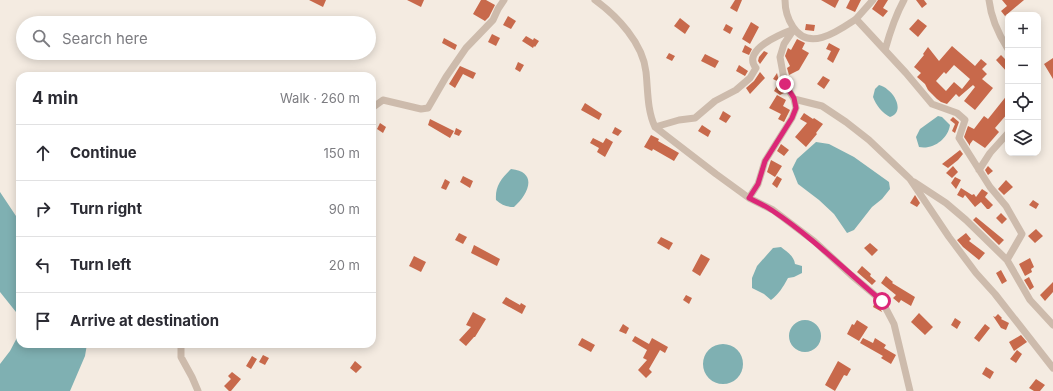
<!DOCTYPE html>
<html lang="en">
<head>
<meta charset="utf-8">
<style>
  body { margin:0; font-family:Inter,sans-serif; background:#f7f7f7; color:#2b2b33 }
  .controls { position:absolute; right:12px; top:12px; display:grid; overflow:hidden; border-radius:8px; box-shadow:0 2px 10px #0003 }
  .controls button { width:36px; height:36px; display:grid; place-items:center; padding:0; border:0; border-bottom:1px solid #e1e1e2; background:#fff; color:#2b2b33; font:20px sans-serif }
  .stop { position:absolute; width:12px; height:12px; margin:-9px; border:3px solid #db2777; border-radius:50%; background:#fff }
  .stop.end { background:#db2777; border-color:#fff; box-shadow:0 1px 4px #0008 }
  .list { margin:0; padding:0; list-style:none }
  h2 { display:flex; justify-content:space-between; align-items:center; height:52px; margin:0; padding:0 16px; font-size:17px }
  h2 small { font-size:13px; font-weight:400; color:#7c7c81 }
  .list li { display:grid; grid-template-columns:26px 1fr auto; gap:12px; align-items:center; box-sizing:border-box; height:56px; padding:0 16px; border-top:1px solid #e1e1e2 }
  .list b { display:block; font-size:15px; white-space:nowrap }
  .list em { font-size:13px; font-style:normal; color:#7c7c81 }
  .icon { flex:none; width:22px; height:22px; fill:none; stroke:currentColor; stroke-width:2; stroke-linecap:round; stroke-linejoin:round }
  .map { position:relative; flex:none; width:1053px; height:391px; overflow:hidden }
  .search { position:absolute; background:#fff; box-shadow:0 2px 10px #0003; left:16px; top:16px; width:360px; height:44px; display:flex; align-items:center; gap:10px; box-sizing:border-box; padding:0 14px; border-radius:22px; color:#7c7c81; font-size:15px }
  .panel { position:absolute; background:#fff; box-shadow:0 2px 10px #0003; left:16px; top:72px; width:360px; height:276px; border-radius:12px }
  .map>svg:first-child { display:block }
  .water { fill:#7fb0b2 }
  .building { fill:#c8694b; fill-rule:evenodd }
  .lines { fill:none; stroke-linecap:round; stroke-linejoin:round }
  .street { stroke:#cdbbac; stroke-width:7 }
  .route { stroke:#db2777; stroke-width:5 }
</style>
</head>
<body>
<div class="map">
<svg width="1053" height="391" viewBox="0 0 1053 391">
  <rect width="100%" height="100%" fill="#f4ebe1"/>
  <path class="water" d="M879,85C882,86 885,87 888,90C896,96 904,112 890,117C882,113 876,105 873,97L875,89Z
    M938,116L942,117L950,125C948,139 933,150 919,147L916,137L920,129Z
    M816,142L829,144L854,157L889,182L890,189L882,199L872,207L854,230L847,233L834,214L819,200L798,184L792,169L797,159Z
    M511,169C539,172 528,195 514,207C506,207 502,205 496,200C495,186 501,179 511,169Z
    M0,192L20,222V330L16,312L0,292Z
    M781,247C787,252 794,256 795,264L802,266V273L794,277L788,278C783,287 779,294 771,300L764,294L752,288V278L757,266L773,248Z
    M789 336a16 16 0 1 1 32 0a16 16 0 1 1-32 0Z
    M20,332V344H87L85,356L70,391H0V364L10,351Z
    M703 364a20 20 0 1 1 40 0a20 20 0 1 1-40 0Z"/>
  <path class="building" d="M309,0H326L323,7Z
    M407,0H424L421,7Z
    M481,0H486L495,5L489,17L485,21L473,14Z
    M735,0H742L737,12L730,8Z
    M821,0H839L835,8Z
    M850,0H861L855,12L846,8Z
    M878,0H888L883,8L888,11L883,17L872,9Z
    M916,0H924L927,4L922,8Z
    M1002,0H1024L1005,16L1001,11L1007,6Z
    M508,16L516,21L511,29L503,25Z
    M680,18L690,26L685,34L674,26Z
    M918,19L927,26L918,37L909,29Z
    M751,22L759,27L750,44L742,39Z
    M726,24L733,28L730,34L723,30Z
    M806,24L815,25L814,31L805,30Z
    M492,34L500,38L496,46L488,42Z
    M526,36L533,40L534,38L539,41L535,47L534,46L533,48L522,41Z
    M444,38L457,45L455,50L442,43Z
    M797,39L805,43L802,49L809,53L799,70L789,75L787,68L790,66L785,56L788,48L791,50Z
    M829,43L840,49L833,63L827,59L831,51L826,49Z
    M745,45L752,49L749,55L742,52Z
    M952,46L975,66L981,59L987,64L982,69L987,74L982,79L993,88L975,110L964,101L975,87L973,85L959,97L956,94L947,104L941,102L937,99L928,90L925,84L917,77L921,73L914,67L924,55L923,54L928,47L939,61ZM954,65L970,79L962,89L954,82L946,91L936,81L944,72L946,74Z
    M764,51L768,53L760,64L758,61L759,57Z
    M669,53L675,56L672,61L666,58Z
    M705,54L719,61L715,68L701,61Z
    M1001,55L1008,62V73L996,60Z
    M1053,58V79L1044,64Z
    M518,62L524,65L520,72L515,69Z
    M739,65L748,71L745,76L736,71Z
    M460,66L476,73L473,79L463,74L455,88L449,84Z
    M760,72L765,78L750,94L746,88L754,81Z
    M777,73L780,85L784,93L780,95L774,91L779,82L773,79Z
    M823,76L830,80L824,89L817,84Z
    M1008,94V113L995,128L999,132L985,148L973,140L970,144V146L964,137L968,126L974,129L984,116L988,119Z
    M777,95L786,100L783,106L790,110L784,122L778,119L781,114L769,108Z
    M585,103L602,114L599,120L581,110Z
    M723,111L731,116L726,123L719,119Z
    M804,113L813,119L814,118L823,124L816,133L817,134L806,147L795,137L807,123L800,119Z
    M953,117L959,122L955,133L952,131L955,124L950,120Z
    M430,119L454,131L450,138L428,125Z
    M380,123L386,127L383,133L377,129Z
    M702,125L711,131L708,137L698,131Z
    M615,127L622,131L618,136L612,133Z
    M456,128L462,131L459,136L454,134Z
    M651,135L659,139L658,141L679,153L674,161L653,149L652,151L644,147Z
    M593,138L603,143L606,138L613,142L605,157L597,152L599,148L590,143Z
    M781,144L789,150L784,156L777,151Z
    M960,150L963,154L958,160L948,168L942,164Z
    M771,160L782,166L775,177L767,172Z
    M953,166L958,172L952,178L946,173Z
    M988,166L993,171L988,175L985,170Z
    M463,176L473,181L470,188L460,182Z
    M777,176L782,179L777,188L772,184Z
    M955,177L961,180L956,189L951,183Z
    M445,179L450,182L446,190L441,188Z
    M1006,180L1013,187L1004,195L998,189Z
    M961,188L972,195L974,194L976,197L982,189L988,193L985,197L993,205L989,209H987L981,202L975,207L965,195L963,198L957,195Z
    M915,195L920,203L917,207L910,203Z
    M1033,200L1039,204L1036,209L1029,205Z
    M1001,213L1007,219L1002,224L996,218Z
    M976,217L1004,240L999,245L973,220Z
    M1036,229L1043,236L1035,243L1028,236Z
    M459,233L467,237L463,244L455,240Z
    M966,233L971,239L969,241L985,253L979,260L963,247L957,240Z
    M661,237L673,243L669,250L657,243Z
    M870,243L878,250L872,256L864,248Z
    M474,245L500,259L497,266L471,253Z
    M701,254L710,259L700,276L692,271Z
    M414,256L426,262L421,272L409,266Z
    M1030,258L1034,267L1031,269L1032,272L1025,276L1019,264Z
    M862,266L871,274L870,276L876,281L872,285L857,272Z
    M1001,270L1007,281L1002,284L996,273Z
    M886,276L893,282L892,283L915,297L911,306L901,300L899,303L893,298L896,295L881,283Z
    M1029,277L1034,287L1030,290L1024,280Z
    M1053,282V292L1045,301L1040,295Z
    M686,295L692,298L689,304L683,300Z
    M506,297L520,305L521,303L526,306L522,314L502,303Z
    M875,302L878,304L882,312L873,307Z
    M473,312L486,319L475,337H474L466,346L459,340L471,327L466,325Z
    M919,313L933,327L925,335L911,322Z
    M998,314L1002,318L1001,319L1009,323L1006,330L1001,328L993,316L995,317Z
    M955,318L961,322L957,329L951,325Z
    M857,320L868,327L859,341L847,334L852,324L854,325Z
    M623,324L629,328L626,334L619,331Z
    M985,324L990,328L979,342L974,338Z
    M1021,335L1027,342L1014,351L1009,342Z
    M635,336L649,344L652,338L668,347L665,353L660,350L649,369L652,372L646,378L638,370L647,360L643,358L647,350L632,341Z
    M582,338L595,345L591,352L578,345Z
    M863,338L873,343L875,338L886,345L884,348L896,355L891,364L881,358L883,356L860,343Z
    M1017,350L1022,354L1016,363L1010,359Z
    M263,355L269,358L265,365L259,362Z
    M252,356L257,359L251,369L246,366Z
    M355,361L362,367L356,373L350,368Z
    M838,361L851,369L847,376L844,375L835,391L825,385Z
    M986,367L994,372L990,379L982,374Z
    M232,372L241,379L231,391H229L224,386L231,379L228,376Z
    M1036,379L1045,385L1040,391H1034L1029,388Z"/>
  <g class="lines">
    <path class="street" d="M595,0C617,16 643,43 646,72C648,90 647,110 655,127L716,174L749,198L773,210L814,241L851,275L882,301L894,324L910,391
      M785,0C785,10 787,18 793,27C809,52 838,31 856,19
      M873,0L856,19L906,73L932,104L957,113L965,120L959,138L990,187L1006,206L1022,234L1007,260
      M989,0C991,18 999,35 1008,49
      M885,50C890,32 895,16 904,0
      M794,99L822,106L846,122L869,140L910,179L949,237L976,273L995,294L1053,368
      M372,108L383,100L421,109L428,108L446,77L466,48L493,20L498,9L504,0
      M655,127L679,120L695,118L715,101L736,90L750,78L756,68C741,50 781,34 794,29
      M979,170L990,153L1008,133
      M914,182L946,203L966,220L1007,260L1030,300L1053,325
      M749,198L758,184L765,161L792,118L796,108L794,99L785,84L780,57L784,44L794,29
      M181,344V357L192,377L198,391"/>
  </g>
  <g class="lines">
    <path class="route" d="M785,84L794,98L796,108L792,118L765,161L758,184L749,198C757,202 766,206 773,211C812,237 846,271 882,301"/>
  </g>
</svg>
<div class="controls">
<button>+</button>
<button>−</button>
<button><svg class="icon" aria-label="locate" viewBox="0 0 24 24"><circle cx="12" cy="12" r="6"/><path d="M12 2v4M12 18v4M2 12h4M18 12h4"/></svg></button>
<button><svg class="icon" aria-label="layers" viewBox="0 0 24 24"><path d="M12 4l9 5-9 5-9-5zM3 14l9 5 9-5"/></svg></button>
</div>
<div class="stop" style="left:882px;top:301px"></div>
<div class="stop end" style="left:785px;top:84px"></div>
<div class="search"><svg class="icon" aria-label="search" viewBox="0 0 24 24"><circle cx="10" cy="10" r="6"/><path d="M15 15l6 6"/></svg>Search here</div>
<section class="panel">
<h2>4 min<small>Walk · 260 m</small></h2>
<ul class="list">
<li><svg class="icon" aria-label="ahead" viewBox="0 0 24 24"><path d="M12 20V5M6 11l6-6 6 6"/></svg><div><b>Continue</b></div><em>150 m</em></li>
<li><svg class="icon" aria-label="right" viewBox="0 0 24 24"><path d="M7 20v-9h11M14 6l5 5-5 5"/></svg><div><b>Turn right</b></div><em>90 m</em></li>
<li><svg class="icon" aria-label="left" viewBox="0 0 24 24"><path d="M17 20v-9H6M10 6l-5 5 5 5"/></svg><div><b>Turn left</b></div><em>20 m</em></li>
<li><svg class="icon" aria-label="arrive" viewBox="0 0 24 24"><path d="M6 21V4h12l-3 4 3 4H6"/></svg><div><b>Arrive at destination</b></div></li>
</ul>
</section>
</div>
</body>
</html>
